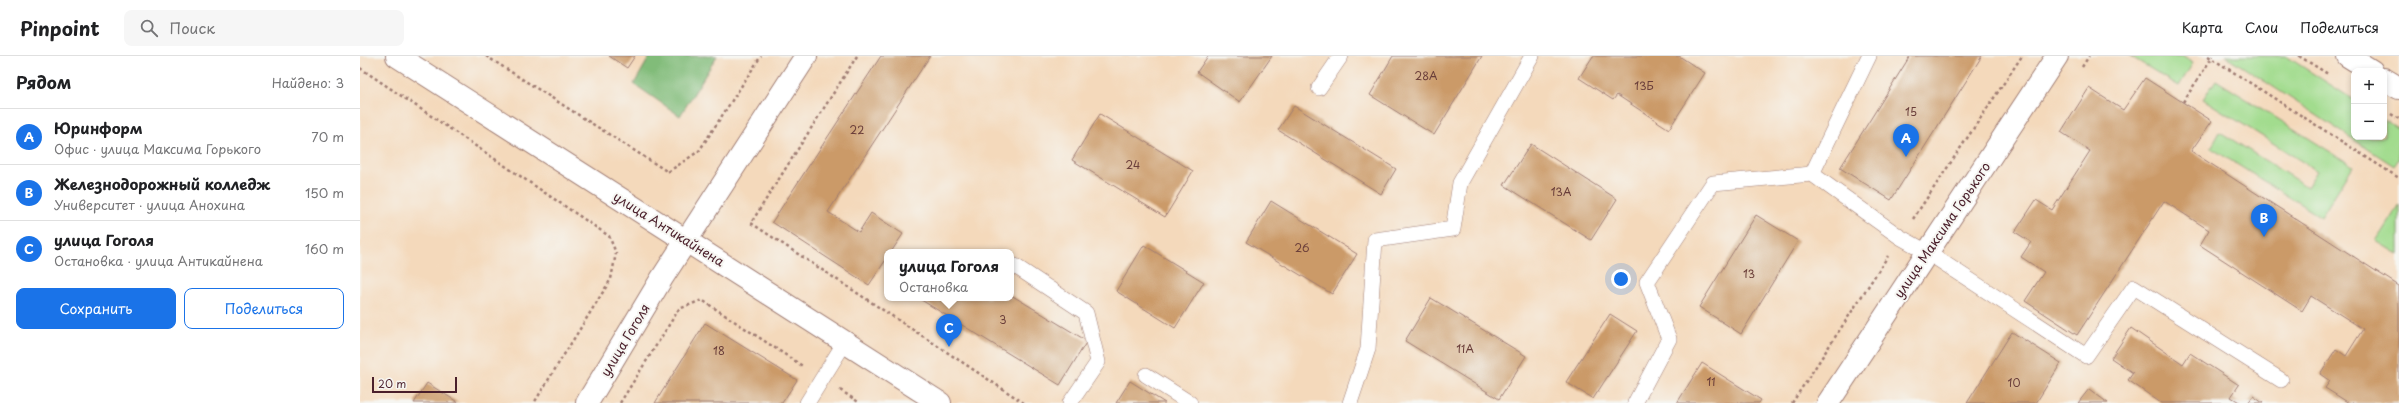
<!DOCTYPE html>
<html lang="ru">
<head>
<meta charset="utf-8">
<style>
  body { margin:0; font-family:"Playpen Sans",sans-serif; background:#f6f6f6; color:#202124 }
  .controls { position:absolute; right:12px; top:12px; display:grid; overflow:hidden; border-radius:8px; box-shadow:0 2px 6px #0003 }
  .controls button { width:36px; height:36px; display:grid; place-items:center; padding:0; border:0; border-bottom:1px solid #e0e0e0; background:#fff; color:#202124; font:20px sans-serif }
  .scale { position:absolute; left:12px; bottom:10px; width:85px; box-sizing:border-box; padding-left:4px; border:2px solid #4a1f2b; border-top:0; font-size:11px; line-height:14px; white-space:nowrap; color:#4a1f2b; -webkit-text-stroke:3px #f6f6f2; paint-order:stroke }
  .you { position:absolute; left:1261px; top:223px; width:14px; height:14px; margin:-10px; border:3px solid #fff; border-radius:50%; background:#1a73e8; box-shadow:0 0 0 6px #1a73e833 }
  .badge { display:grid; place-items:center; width:26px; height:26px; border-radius:50%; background:#1a73e8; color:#fff; font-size:13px; font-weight:700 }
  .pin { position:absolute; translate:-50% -33px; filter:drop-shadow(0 1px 2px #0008) }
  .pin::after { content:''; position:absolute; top:21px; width:14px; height:12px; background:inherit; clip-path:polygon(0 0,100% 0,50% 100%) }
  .popup { position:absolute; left:524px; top:193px; width:130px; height:52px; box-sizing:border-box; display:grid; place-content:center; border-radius:8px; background:#fff; filter:drop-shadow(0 1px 3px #0005); font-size:13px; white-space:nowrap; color:#757577 }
  .popup b { font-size:15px; color:#202124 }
  .popup::after { content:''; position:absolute; left:50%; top:100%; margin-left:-8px; border:8px solid transparent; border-top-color:#fff }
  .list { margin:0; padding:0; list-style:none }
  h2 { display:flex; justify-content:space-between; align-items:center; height:52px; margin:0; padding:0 16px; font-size:17px }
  h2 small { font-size:13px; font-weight:400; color:#757577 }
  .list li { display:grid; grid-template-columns:26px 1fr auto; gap:12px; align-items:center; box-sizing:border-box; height:56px; padding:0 16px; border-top:1px solid #e0e0e0 }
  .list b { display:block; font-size:15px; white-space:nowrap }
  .list p { margin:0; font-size:13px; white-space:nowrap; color:#757577 }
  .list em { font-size:13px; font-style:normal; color:#757577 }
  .actions { display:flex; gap:8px; padding:12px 16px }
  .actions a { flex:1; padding:9px 0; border:1px solid #1a73e8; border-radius:8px; text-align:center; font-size:14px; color:#1a73e8 }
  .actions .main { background:#1a73e8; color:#fff }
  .icon { flex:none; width:22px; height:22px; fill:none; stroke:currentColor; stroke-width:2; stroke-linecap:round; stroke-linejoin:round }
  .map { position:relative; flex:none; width:2039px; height:347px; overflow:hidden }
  header { display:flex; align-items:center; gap:24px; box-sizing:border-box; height:56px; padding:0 20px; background:#fff; border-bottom:1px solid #e0e0e0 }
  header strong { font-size:19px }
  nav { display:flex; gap:22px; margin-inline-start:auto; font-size:14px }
  .search { width:280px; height:36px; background:#f6f6f6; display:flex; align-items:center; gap:10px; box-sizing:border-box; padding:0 14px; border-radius:8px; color:#757577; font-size:15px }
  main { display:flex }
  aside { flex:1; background:#fff }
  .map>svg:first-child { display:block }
  .green { fill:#a2dc8e; stroke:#767e5c }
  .forest { fill:#81bc79; stroke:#666e52 }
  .building { fill:#cb9a67 }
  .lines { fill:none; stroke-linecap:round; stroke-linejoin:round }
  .service-casing { stroke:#9f7c73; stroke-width:16 }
  .minor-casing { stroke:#9f7c73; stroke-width:24 }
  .tertiary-casing { stroke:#9f7c73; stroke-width:24 }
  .secondary-casing { stroke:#9f7c73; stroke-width:24 }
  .path { stroke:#9f7c73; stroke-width:2.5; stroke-dasharray:3 3; stroke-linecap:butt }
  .service { stroke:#fff; stroke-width:15 }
  .minor { stroke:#fff; stroke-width:22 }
  .tertiary { stroke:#fff; stroke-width:22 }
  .secondary { stroke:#fff; stroke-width:22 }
  .labels { text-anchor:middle; stroke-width:4; stroke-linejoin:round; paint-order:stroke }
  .number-label { font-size:11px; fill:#6a3e3a }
  .street-label { font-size:13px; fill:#4a1f2b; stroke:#f6f6f2 }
</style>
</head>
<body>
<header>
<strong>Pinpoint</strong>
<div class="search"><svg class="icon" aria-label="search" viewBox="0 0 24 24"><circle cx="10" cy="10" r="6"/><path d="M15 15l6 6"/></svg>Поиск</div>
<nav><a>Карта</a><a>Слои</a><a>Поделиться</a></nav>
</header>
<main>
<aside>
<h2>Рядом<small>Найдено: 3</small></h2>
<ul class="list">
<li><span class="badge">A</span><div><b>Юринформ</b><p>Офис · улица Максима Горького</p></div><em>70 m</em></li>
<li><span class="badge">B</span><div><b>Железнодорожный колледж</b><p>Университет · улица Анохина</p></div><em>150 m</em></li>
<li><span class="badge">C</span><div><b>улица Гоголя</b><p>Остановка · улица Антикайнена</p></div><em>160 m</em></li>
</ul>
<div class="actions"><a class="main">Сохранить</a><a>Поделиться</a></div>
</aside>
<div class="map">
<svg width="2039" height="347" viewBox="0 0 2039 347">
  <rect width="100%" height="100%" fill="#f6f6f2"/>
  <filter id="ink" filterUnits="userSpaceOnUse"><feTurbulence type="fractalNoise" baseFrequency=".025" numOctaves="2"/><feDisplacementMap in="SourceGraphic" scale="8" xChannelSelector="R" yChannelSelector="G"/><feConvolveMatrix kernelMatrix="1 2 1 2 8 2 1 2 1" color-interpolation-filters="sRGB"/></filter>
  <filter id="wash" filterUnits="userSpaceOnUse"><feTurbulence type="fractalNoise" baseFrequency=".012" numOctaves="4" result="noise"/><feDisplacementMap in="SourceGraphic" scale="16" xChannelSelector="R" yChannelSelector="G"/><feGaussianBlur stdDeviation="0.9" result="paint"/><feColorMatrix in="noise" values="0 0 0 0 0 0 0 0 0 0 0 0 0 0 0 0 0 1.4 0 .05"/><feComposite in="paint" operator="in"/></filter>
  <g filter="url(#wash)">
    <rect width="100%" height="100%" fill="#f4d9bb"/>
    <path class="green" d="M1770,0H1822L1833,7L1819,30Z
      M1866,0H1926L1994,44V81H2024V64L2039,73V103L2034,110Z
      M1856,24L1993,110L1961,161L1851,92L1860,76L1947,131L1957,115L1843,43Z
      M2039,149V199L2016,185Z"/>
    <path class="forest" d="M290,0H357L320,60L274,28Z"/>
    <g id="blocks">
      <path class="building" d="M249,0H275L267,12Z
        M521,0H570L468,156L499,176L511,157L543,178L531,196H527V202L509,229L412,166Z
        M848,0H912L880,46L837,16Z
        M1033,0H1122L1074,79L1010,39Z
        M1233,0H1319L1345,17L1309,73L1257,39L1253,44L1219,22Z
        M1550,0H1622L1531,144L1480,112Z
        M1785,22L1852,65L1831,95L2039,230V347H1989L1965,332L1970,325L1960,318L1976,293L1986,300L2003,273L1951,240L1942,255L1840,189L1849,174L1804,145L1717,279L1665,245L1684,216L1661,201L1671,186L1655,176L1676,144L1692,154L1730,95L1701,76L1729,32L1763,54Z
        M934,50L1036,113L1021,138L918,74Z
        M740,58L833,115L805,161L712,104Z
        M1171,88L1257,143L1231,184L1144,129Z
        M911,145L997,198L972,238L886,186Z
        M1396,159L1438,185L1381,278L1339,251Z
        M784,189L844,226L815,272L756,235Z
        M651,239L727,285L700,329L558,242H651Z
        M1071,242L1166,300L1139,343L1045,285Z
        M1250,258L1277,275L1233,343L1206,326Z
        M345,267L437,324L422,347H295Z
        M1771,272L1823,308L1830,297L1879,329L1871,341L1881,347H1801L1768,324L1773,317L1751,302Z
        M1652,276L1701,307L1676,347H1607Z
        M1342,307L1401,344L1399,347H1317Z
        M770,325L805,347H756Z
        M67,327L99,347H54Z
        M1729,333L1748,347H1718Z
        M1893,340L1903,347H1888Z"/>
    </g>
  </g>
  <g filter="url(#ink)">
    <use href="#blocks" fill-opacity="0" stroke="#9f7c73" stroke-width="1"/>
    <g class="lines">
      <defs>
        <path id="service" d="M959,32L981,0
          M1452,118L1540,181L1567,196L1726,300L1774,231L1921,324
          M655,210L726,257L738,306L710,347
          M786,319L830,347
          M447,347L485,286
          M990,347L1008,293L1015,184L1093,173L1100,127L1172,0
          M1275,347L1309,283L1287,226L1353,127L1452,118L1509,0"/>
        <path id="minor" d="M1468,347L1697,0"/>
        <path id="tertiary" d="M1988,0L2012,15
          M2024,23L2039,32"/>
        <path id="secondary" d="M37,0L580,347
          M227,347L302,222L446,0"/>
      </defs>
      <use href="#service" class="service-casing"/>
      <use href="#minor" class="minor-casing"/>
      <use href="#tertiary" class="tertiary-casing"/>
      <use href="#secondary" class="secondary-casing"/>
      <path class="path" d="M126,0L308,116L339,95L401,0
        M497,0L391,167L664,347
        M1848,0L2039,122
        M1939,0L1968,18
        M1722,11L1729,0
        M0,12L249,180L256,197L251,223L174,347
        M1823,46L1853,0
        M2031,58L2039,63
        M1553,163L1662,0
        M480,334L500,347
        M260,347L319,253L342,244L444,311
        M1432,347L1528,200"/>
      <use href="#service" class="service"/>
      <use href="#minor" class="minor"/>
      <use href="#tertiary" class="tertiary"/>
      <use href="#secondary" class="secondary"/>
    </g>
  </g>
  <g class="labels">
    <g class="number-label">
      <text x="1066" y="24">28А</text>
      <text x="1284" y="34">13Б</text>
      <text x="1551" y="60">15</text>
      <text x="497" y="78">22</text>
      <text x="773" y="113">24</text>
      <text x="1201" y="140">13А</text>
      <text x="942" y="196">26</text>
      <text x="1389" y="222">13</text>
      <text x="643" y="268">3</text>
      <text x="1105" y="297">11А</text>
      <text x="359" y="299">18</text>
      <text x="1351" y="330">11</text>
      <text x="1654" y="331">10</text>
    </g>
    <g class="street-label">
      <text transform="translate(309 173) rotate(32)" y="5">улица Антикайнена</text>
      <text transform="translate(1582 174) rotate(-56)" y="5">улица Максима Горького</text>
      <text transform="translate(265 284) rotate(-59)" y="5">улица Гоголя</text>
    </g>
  </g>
</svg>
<div class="controls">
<button>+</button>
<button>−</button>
</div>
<div class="scale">20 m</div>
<div class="you"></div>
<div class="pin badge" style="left:1546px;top:101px">A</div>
<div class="pin badge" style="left:1904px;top:181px">B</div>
<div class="pin badge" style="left:589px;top:291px">C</div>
<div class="popup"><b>улица Гоголя</b>Остановка</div>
</div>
</main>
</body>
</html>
